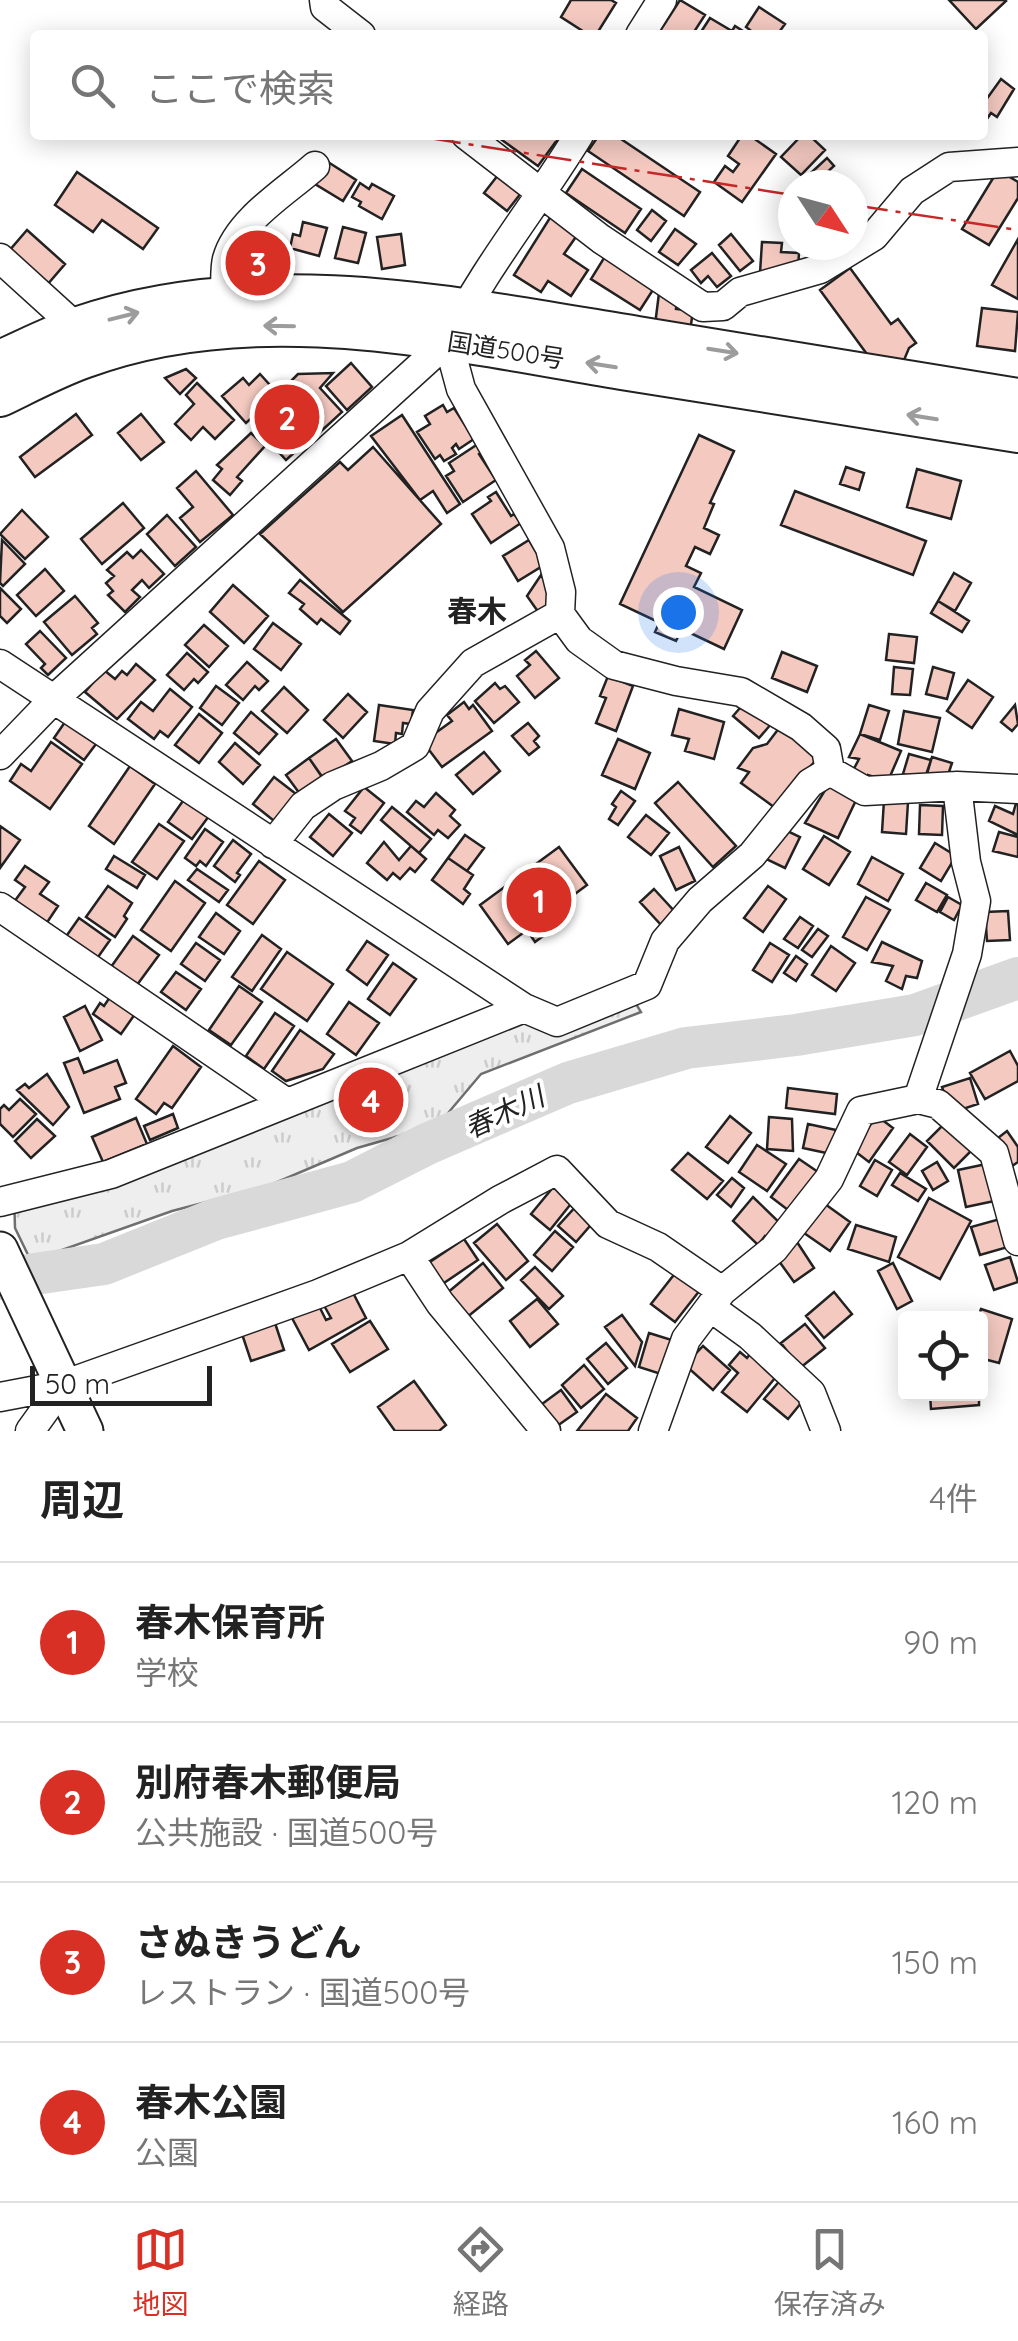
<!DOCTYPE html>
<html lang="ja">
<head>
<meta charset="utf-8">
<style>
  body { margin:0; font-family:Quicksand,"Noto Sans JP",sans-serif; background:#f2f2f2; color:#222 }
  .controls { position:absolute; right:30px; bottom:30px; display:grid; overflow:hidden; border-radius:10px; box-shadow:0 5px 25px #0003 }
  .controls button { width:90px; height:90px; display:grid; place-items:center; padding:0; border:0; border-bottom:2px solid #e0e0e0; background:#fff; color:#222; font:50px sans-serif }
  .compass { position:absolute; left:778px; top:170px; width:90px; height:90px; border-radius:50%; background:#fff; box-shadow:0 5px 25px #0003; rotate:126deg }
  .scale { position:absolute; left:30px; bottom:25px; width:182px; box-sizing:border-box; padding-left:10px; border:5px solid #222; border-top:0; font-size:28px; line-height:35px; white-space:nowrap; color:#222; -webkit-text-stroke:8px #fff; paint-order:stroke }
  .you { position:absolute; left:678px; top:612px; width:35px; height:35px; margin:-25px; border:8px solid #fff; border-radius:50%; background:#1a73e8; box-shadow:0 0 0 15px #1a73e833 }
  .badge { display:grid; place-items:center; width:65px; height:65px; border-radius:50%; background:#d93025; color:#fff; font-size:32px; font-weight:700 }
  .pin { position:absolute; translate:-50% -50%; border:5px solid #fff; box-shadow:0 2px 10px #0006 }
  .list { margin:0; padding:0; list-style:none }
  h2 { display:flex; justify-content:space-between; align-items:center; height:130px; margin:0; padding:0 40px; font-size:42px }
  h2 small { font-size:32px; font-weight:400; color:#767676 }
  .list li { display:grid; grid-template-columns:65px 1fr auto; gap:30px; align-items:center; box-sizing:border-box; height:160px; padding:0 40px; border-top:2px solid #e0e0e0 }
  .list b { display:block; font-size:38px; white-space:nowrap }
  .list p { margin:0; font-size:32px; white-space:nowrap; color:#767676 }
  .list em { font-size:32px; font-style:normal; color:#767676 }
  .icon { flex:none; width:55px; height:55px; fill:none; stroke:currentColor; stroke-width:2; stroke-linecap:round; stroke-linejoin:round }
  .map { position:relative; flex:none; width:1018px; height:1431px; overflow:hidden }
  .search { position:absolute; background:#fff; box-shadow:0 5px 25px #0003; left:30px; right:30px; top:30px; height:110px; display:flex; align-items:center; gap:25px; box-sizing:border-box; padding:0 35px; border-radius:10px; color:#767676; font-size:38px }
  .sheet { height:770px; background:#fff }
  nav { display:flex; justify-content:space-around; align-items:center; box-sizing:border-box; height:140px; border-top:2px solid #e0e0e0; background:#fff; font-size:28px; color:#767676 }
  nav a { display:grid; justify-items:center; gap:5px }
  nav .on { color:#d93025 }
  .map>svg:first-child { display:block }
  .park { fill:url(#park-tufts); stroke:#6f6f6f; stroke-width:2.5 }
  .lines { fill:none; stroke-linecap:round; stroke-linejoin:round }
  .river { stroke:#d9d9d9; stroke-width:42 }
  .building { fill:#f3c9c0; stroke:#222; stroke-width:2.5 }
  .minor-casing { stroke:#222; stroke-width:31 }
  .major-casing { stroke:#222; stroke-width:39 }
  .highway-casing { stroke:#222; stroke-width:44 }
  .minor { stroke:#fff; stroke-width:28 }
  .major { stroke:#fff; stroke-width:35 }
  .highway { stroke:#fff; stroke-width:40 }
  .power { stroke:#c62828; stroke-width:2.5; stroke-dasharray:35 8 5 8; stroke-linecap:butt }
  .oneway { stroke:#9c9c9c }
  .labels { text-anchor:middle; stroke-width:8; stroke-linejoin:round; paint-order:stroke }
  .street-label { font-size:25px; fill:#222; stroke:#fff }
  .water-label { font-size:28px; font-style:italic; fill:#222; stroke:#fff }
  .quarter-label { font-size:30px; font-weight:bold; fill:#222; stroke:#fff }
</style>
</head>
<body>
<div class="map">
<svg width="1018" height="1431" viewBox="0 0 1018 1431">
  <defs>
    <pattern id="park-tufts" width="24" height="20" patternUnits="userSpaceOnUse" patternTransform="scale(2.5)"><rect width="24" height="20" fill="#eee"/><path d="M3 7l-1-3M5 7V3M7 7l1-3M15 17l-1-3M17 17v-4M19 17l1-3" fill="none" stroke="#ccc"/></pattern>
  </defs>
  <rect width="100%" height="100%" fill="#fff"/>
  <path class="park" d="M627,989L641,1012L481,1074L438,1125L357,1148L268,1186L172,1211L31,1261L15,1228L14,1193L157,1152L532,996L558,1017Z"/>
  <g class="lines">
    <path class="river" d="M0,1279L104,1264L216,1219L352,1182L427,1144L568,1083L686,1048L796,1035L915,1015L1018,978"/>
  </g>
  <path class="building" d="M571,0H611L616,3L596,35H589L561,17Z
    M680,0L705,15L692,35H667L660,31Z
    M949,0H1005L1006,1L976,29Z
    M759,7L785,24L777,35H753L754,33L746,27Z
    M710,18L732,31L735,26L746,33L699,35Z
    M1001,79L1014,89L997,117L991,113L984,123L983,104Z
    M495,135H551L557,140L538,166Z
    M599,135H615L700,192L684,216L588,151Z
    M742,135H749L776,154L742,202L714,182L725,166L733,172L739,164L728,156Z
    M802,135H809L825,150L801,175L781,157Z
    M827,158L834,166L813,185L799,184Z
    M328,162L356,180L343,201L315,184Z
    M582,169L641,209L625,233L566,193Z
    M502,170L525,188L507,211L484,193Z
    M998,170L1018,182V198L989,245L962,229Z
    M77,172L158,228L143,249L102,220L93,232L55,205Z
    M360,183L369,189L372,184L394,196L382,219L359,206L361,202L352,197Z
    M652,210L666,221L651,241L637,230Z
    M553,213L580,231L564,254L588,270L571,296L548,281L541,292L514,275Z
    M303,222L327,228L319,256L290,248L293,234L300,236Z
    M343,227L366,233L358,263L335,258Z
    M675,229L696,244L678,265L659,252Z
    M27,230L65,264L47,285L9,251Z
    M401,234L405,265L382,269L377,237Z
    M731,234L753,261L740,271L719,245Z
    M255,235L291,259L292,272L248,274L246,248Z
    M1018,239V299L992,285Z
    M762,242L782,243L781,252L799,253L798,268L778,267L777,274L760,273Z
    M609,250L658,282L640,310L591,279Z
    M712,253L731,276L717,287L708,276L701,283L691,270Z
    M850,268L891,324L898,319L916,343L909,348L902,365L872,361L820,290Z
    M659,293L678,296L676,309L693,311L690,331L655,325Z
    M982,308L1018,312L1015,351L977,346Z
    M351,363L372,387L347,410L326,386Z
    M186,369L196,378L180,394L165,378Z
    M333,373L320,388L342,412L317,435L295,411L298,407L282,390L298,374Z
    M260,374L278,394L246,423L222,396L243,378L249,385Z
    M197,383L234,420L215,439L203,427L191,440L175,424L194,404L186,395Z
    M277,404L283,411L279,414L305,443L286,460L254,425Z
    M443,405L447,412L454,408L474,439L459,449L456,444L452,448L456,454L444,461L440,455L435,459L417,432L430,424L425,416Z
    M76,414L92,435L35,477L20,457Z
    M141,414L164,442L141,460L118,433Z
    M402,415L460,504L447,513L433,491L420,500L371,436Z
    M251,433L265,446L237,477L242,481L230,495L213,480L222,469L217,465Z
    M699,435L734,451L710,503L714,504L704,528L719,535L710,554L695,547L686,566L701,573L694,587L742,610L724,649L682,629L676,641L655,632L663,614L658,611L654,620L620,604Z
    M481,442L486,449L479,454L496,480L463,502L446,476L454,471L449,463Z
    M373,447L441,524L343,612L260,534L340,462L348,470Z
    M846,467L864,473L859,490L840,484Z
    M917,469L961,481L951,519L907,507Z
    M196,471L233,515L200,542L180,518L193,507L177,488Z
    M795,491L926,541L913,575L781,525Z
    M496,492L511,516L514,514L521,523L491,543L472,514L491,501L488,497Z
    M123,503L144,528L102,564L81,539Z
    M22,510L48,537L25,559L0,534Z
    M167,515L196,547L175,566L147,534Z
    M2,540L25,564L3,586L0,583Z
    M529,540L544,565L518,581L503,556Z
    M141,550L164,574L149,588L142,580L132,590L140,597L125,612L108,595L113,591L106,583L114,576L107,570L127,552L133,558Z
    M45,569L64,591L36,616L17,595Z
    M954,573L971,583L955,611L938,601Z
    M541,575L550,588L547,592L554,602L539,613L527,596Z
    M300,580L350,621L340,634L321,619L317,624L300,609L304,604L289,593Z
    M233,585L268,616L244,643L210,612Z
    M0,588L21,609L7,623L0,616Z
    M75,596L98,623L92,628L97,634L72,655L44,622Z
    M938,601L969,621L962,632L931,613Z
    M273,623L301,644L281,670L254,649Z
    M204,625L228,646L209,667L185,645Z
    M40,631L66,658L48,675L41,668L45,664L26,644Z
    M889,634L917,637L914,663L886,660Z
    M536,651L559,678L535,698L517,676L530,665L525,660Z
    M782,652L817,666L807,692L772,678Z
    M187,653L208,672L198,683L194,679L184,690L167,675Z
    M247,662L268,681L259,690L255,686L243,700L226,685Z
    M136,664L155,680L117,719L85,692L104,670L115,679L122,671L127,675Z
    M894,667L913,669L910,695L892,694Z
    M933,667L954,673L947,699L926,694Z
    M608,676L633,686L616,731L596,723L606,698L600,696Z
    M968,680L993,697L972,728L947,711Z
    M495,683L500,689L505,686L519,702L494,723L475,701Z
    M216,686L239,703L222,725L200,708Z
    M284,687L308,710L287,733L262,711Z
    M170,689L192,707L168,737L160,731L154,739L128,719L141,702L153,711Z
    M348,694L367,712L343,738L324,720Z
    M746,701L772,723L759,738L733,716Z
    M464,702L469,709L473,705L492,731L442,767L423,742L452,721L447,715Z
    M379,705L413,710L411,724L403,723L402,734L396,733L395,744L374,741Z
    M869,705L889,711L880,740L860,734Z
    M1015,705L1018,724L1012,731L1001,722Z
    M679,709L724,722L714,759L685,751L689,739L672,735Z
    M904,711L940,718L932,752L898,744Z
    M251,712L277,734L259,754L234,733Z
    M199,714L222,733L199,763L175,745Z
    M786,719L826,749L774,807L741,783L749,772L738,768L753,748L767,744Z
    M65,722L96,744L84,760L54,738Z
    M528,723L539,736L534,741L539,747L529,755L512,736Z
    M860,734L901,751L888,781L868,775L865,791L847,782L859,759L849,757Z
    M336,739L352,761L324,780L309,758Z
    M618,739L650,753L635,789L602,775Z
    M51,742L82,764L50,809L10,781L21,764L31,771Z
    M235,743L260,765L243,784L219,762Z
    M484,752L500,771L473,794L456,775Z
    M909,754L931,760L925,781L903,774Z
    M932,757L952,763L946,781L926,775Z
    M309,758L323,778L300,794L286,775Z
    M130,766L155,784L114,844L89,826Z
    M274,777L300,797L278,824L253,804Z
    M678,782L736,846L713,867L655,803Z
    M830,782L858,796L838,838L805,823Z
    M364,787L384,803L361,833L350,825L355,818L345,811Z
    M621,791L635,801L618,825L609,819L616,807L612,804Z
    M436,793L455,810L450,816L460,825L448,838L438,830L434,835L407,812L416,801L424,807Z
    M185,798L209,816L192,839L168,822Z
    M884,800L908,802L906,834L882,832Z
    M1016,803L1018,804V835L989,821L995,806L1013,814Z
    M920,805L943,806L942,835L919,834Z
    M392,807L431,839L419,853L381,820Z
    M329,814L352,833L333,856L310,837Z
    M646,815L669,833L651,855L628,837Z
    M159,824L184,841L157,879L132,862Z
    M0,826L20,840L0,868Z
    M779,827L800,837L785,868L764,858Z
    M205,829L223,842L206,866L200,861L196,866L185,858Z
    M999,832L1018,837V857L993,851Z
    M465,835L484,848L467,871L448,858Z
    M824,836L850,852L829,885L803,869Z
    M233,840L251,854L237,873L240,875L235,882L214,866Z
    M384,842L399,860L411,846L426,859L415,872L410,868L400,879L393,873L387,880L367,863Z
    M935,843L956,856L941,881L920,868Z
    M559,847L587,885L560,905L569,917L535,942L527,930L508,944L480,905Z
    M679,847L695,881L676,890L660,856Z
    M114,856L145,875L137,888L106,869Z
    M872,857L903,874L888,901L858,884Z
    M448,858L473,875L464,889L470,894L463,904L432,880Z
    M259,861L285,880L253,924L227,905Z
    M25,866L49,882L40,894L58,906L46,924L14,902L25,887L15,880Z
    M197,869L228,890L219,902L188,880Z
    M175,881L205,903L171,951L141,930Z
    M926,883L947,895L937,912L916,900Z
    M108,886L132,903L124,916L127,919L115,937L86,917Z
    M768,886L786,899L763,932L744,918Z
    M654,889L676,913L662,926L640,902Z
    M866,897L890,910L867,950L843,937Z
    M948,897L962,905L954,920L940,912Z
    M1008,911L1010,940L987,941L985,912Z
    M216,913L240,931L224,954L199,937Z
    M800,917L813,926L798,948L784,939Z
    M79,918L110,940L96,960L65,938Z
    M818,929L828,936L812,957L802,950Z
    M262,935L281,949L252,991L232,977Z
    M133,936L159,955L137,985L111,967Z
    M367,941L388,955L367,985L347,970Z
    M882,942L922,961L917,978L906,976L902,989L886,981L893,966L872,962Z
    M196,943L220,960L205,981L181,964Z
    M770,943L789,955L772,982L753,970Z
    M831,946L855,963L836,991L812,975Z
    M287,952L333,984L307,1021L261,989Z
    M796,956L807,964L796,981L784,973Z
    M393,963L416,979L390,1015L368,999Z
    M176,972L201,989L186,1010L161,992Z
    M239,986L262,1002L231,1045L209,1030Z
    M110,997L135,1014L121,1034L93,1014L100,1003L104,1006Z
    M349,1002L379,1023L356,1055L327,1034Z
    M85,1006L102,1040L80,1051L64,1017Z
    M275,1013L294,1026L264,1069L246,1056Z
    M300,1030L334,1054L323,1069L286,1081L272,1071Z
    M173,1046L201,1067L172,1108L164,1103L156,1114L136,1099Z
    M1010,1051L1018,1066V1081L985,1099L970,1073Z
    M78,1058L84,1073L117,1060L126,1083L115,1087L120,1099L84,1113L64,1063Z
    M47,1074L69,1107L53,1125L17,1090L25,1084L29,1088Z
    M970,1078L978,1104L951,1113L942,1087Z
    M788,1088L837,1094L835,1114L786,1108Z
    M20,1099L36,1114L13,1137L0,1124V1109L4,1105L9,1110Z
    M173,1114L178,1128L150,1140L144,1126Z
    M730,1116L751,1133L728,1163L706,1147Z
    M877,1116L893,1128L869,1162L852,1149Z
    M769,1117L792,1119L793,1151L767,1149Z
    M136,1118L147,1144L103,1162L92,1137Z
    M37,1119L55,1136L31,1158L15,1141Z
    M948,1120L975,1147L954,1168L927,1141Z
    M808,1124L836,1130L831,1154L803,1148Z
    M1007,1131L1018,1147V1162L1012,1166L994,1141Z
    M910,1134L927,1147L907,1175L889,1162Z
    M757,1145L786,1164L767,1191L739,1172Z
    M688,1153L723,1181L707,1199L672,1170Z
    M799,1159L821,1174L792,1213L771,1197Z
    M875,1160L892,1170L877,1196L860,1186Z
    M937,1162L948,1181L933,1190L922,1171Z
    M991,1163L999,1200L966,1207L958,1170Z
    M900,1173L926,1189L918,1201L892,1185Z
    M732,1178L744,1188L731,1207L717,1195Z
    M555,1185L574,1200L550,1230L531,1214Z
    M753,1197L783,1226L771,1241L765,1236L758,1245L733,1221Z
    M929,1198L971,1221L940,1279L898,1257Z
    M579,1203L596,1219L576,1242L558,1226Z
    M825,1204L850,1222L830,1251L804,1233Z
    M1000,1219L1008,1247L980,1255L971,1227Z
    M497,1224L528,1261L506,1280L474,1243Z
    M856,1225L896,1237L889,1262L848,1249Z
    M555,1231L573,1247L552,1271L534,1255Z
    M464,1239L478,1260L438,1287L424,1266Z
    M797,1242L814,1268L794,1282L776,1257Z
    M1010,1257L1018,1282L994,1290L985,1265Z
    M483,1263L503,1288L466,1318L446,1294Z
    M893,1263L912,1301L897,1309L878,1271Z
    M535,1267L563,1296L549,1309L521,1280Z
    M680,1267L704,1285L675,1322L651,1304Z
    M349,1285L366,1318L309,1350L292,1318L318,1304L326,1320L331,1318L321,1300Z
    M834,1292L852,1314L824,1338L806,1316Z
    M537,1299L558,1324L530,1347L510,1321Z
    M981,1309L1012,1319L999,1363L980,1358L978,1318Z
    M622,1315L642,1342L635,1366L605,1327Z
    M370,1321L388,1349L350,1372L332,1344Z
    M275,1323L284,1350L251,1361L242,1334Z
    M805,1324L825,1348L800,1368L781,1343Z
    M649,1333L675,1341L664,1375L639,1367Z
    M606,1343L627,1368L608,1384L587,1359Z
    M703,1346L730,1370L713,1390L685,1365Z
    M753,1350L780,1372L747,1412L722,1392L738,1373L729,1365L740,1352L747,1358Z
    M584,1365L604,1389L581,1408L562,1385Z
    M783,1377L806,1397L788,1419L764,1399Z
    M414,1381L446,1425L439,1431H395L378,1407Z
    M561,1390L577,1412L557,1426L542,1404Z
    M606,1394L637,1418L628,1431H577Z
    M930,1394H979V1405L931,1409Z"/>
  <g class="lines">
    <defs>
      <path id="minor" d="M324,0L325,7L361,35
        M640,35L662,0
        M466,135L601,239L703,307L723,306L740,292L820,269L874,236L912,191L949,167L1018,162
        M0,258L77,328
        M225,299C226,286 224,271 227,259C238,220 287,191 315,166
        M448,341L461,389L550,548L561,592L560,614L579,640L614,665L676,681L741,692L801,727L826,749L830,771
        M0,664L524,1008
        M0,755L54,699L448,341C484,268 537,204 579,135
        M273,844L303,806L333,786L381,766L415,746L430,711L473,663L560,614
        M0,907L287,1103
        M918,1099L938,1104L994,1153L1018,1241
        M0,1202L111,1174L524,1008L557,1022L647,985L665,941L700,900L752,855L810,783L830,771L865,791L957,786L1018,789
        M409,1256L440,1303L546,1431
        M710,1307L750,1336L811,1393L826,1431
        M0,1397L63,1385L318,1294L409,1256L500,1200L557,1170L608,1224L658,1247L722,1291
        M30,1431L63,1385
        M653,1431L686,1339L722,1291L774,1249L829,1179L861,1111L918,1099L967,954L976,901L966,862L957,786"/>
      <path id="major" d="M0,1250L85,1431"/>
      <path id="highway" d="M0,361C25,350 50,337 76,328C255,265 456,307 637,337C764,358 891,378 1018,399
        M0,396C27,383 55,368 83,358C256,294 446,340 622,369C754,390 886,411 1018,432"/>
    </defs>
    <use href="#minor" class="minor-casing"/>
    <use href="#major" class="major-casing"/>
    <use href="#highway" class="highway-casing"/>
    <use href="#minor" class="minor"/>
    <use href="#major" class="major"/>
    <use href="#highway" class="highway"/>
    <path class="power" d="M429,135V138L793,195
      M853,205L1018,230"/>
  </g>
  <defs><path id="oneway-shaft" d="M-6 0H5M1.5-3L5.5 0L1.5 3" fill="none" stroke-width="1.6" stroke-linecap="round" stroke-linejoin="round" transform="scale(2.5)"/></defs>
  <g class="oneway">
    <use href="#oneway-shaft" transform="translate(124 316) rotate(-14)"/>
    <use href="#oneway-shaft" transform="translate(279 326) rotate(-179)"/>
    <use href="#oneway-shaft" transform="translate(723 351) rotate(9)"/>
    <use href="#oneway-shaft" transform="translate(601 365) rotate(-171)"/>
    <use href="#oneway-shaft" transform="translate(922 417) rotate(-171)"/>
  </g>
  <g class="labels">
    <g class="street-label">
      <text transform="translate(506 350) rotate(9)" y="9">国道500号</text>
    </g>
    <g class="water-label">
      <text transform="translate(504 1112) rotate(-25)" y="10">春木川</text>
    </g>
    <g class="quarter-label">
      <text x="477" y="622">春木</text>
    </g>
  </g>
</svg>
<div class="controls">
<button><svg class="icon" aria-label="locate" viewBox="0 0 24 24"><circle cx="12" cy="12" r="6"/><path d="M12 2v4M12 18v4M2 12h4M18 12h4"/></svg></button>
</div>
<svg class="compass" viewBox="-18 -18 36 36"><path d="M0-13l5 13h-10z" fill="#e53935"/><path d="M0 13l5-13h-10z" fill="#767676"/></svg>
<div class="scale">50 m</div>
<div class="you"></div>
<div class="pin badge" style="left:539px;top:900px">1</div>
<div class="pin badge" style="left:287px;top:417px">2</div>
<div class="pin badge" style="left:258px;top:263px">3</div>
<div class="pin badge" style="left:371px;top:1100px">4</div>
<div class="search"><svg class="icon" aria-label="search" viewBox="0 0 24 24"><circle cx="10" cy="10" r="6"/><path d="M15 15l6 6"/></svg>ここで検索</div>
</div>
<section class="sheet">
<h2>周辺<small>4件</small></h2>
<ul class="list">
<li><span class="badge">1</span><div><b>春木保育所</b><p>学校</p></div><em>90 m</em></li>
<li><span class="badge">2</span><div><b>別府春木郵便局</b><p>公共施設 · 国道500号</p></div><em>120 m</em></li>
<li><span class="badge">3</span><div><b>さぬきうどん</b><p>レストラン · 国道500号</p></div><em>150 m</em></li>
<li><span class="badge">4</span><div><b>春木公園</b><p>公園</p></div><em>160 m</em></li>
</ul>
</section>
<nav>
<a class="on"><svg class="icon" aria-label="map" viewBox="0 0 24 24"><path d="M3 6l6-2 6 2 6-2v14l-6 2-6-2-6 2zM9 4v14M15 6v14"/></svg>地図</a>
<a><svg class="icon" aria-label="directions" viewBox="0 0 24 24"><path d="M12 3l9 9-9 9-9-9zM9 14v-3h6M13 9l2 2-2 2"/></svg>経路</a>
<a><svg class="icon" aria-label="saved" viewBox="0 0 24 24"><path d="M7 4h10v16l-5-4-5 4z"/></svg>保存済み</a>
</nav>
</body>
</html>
